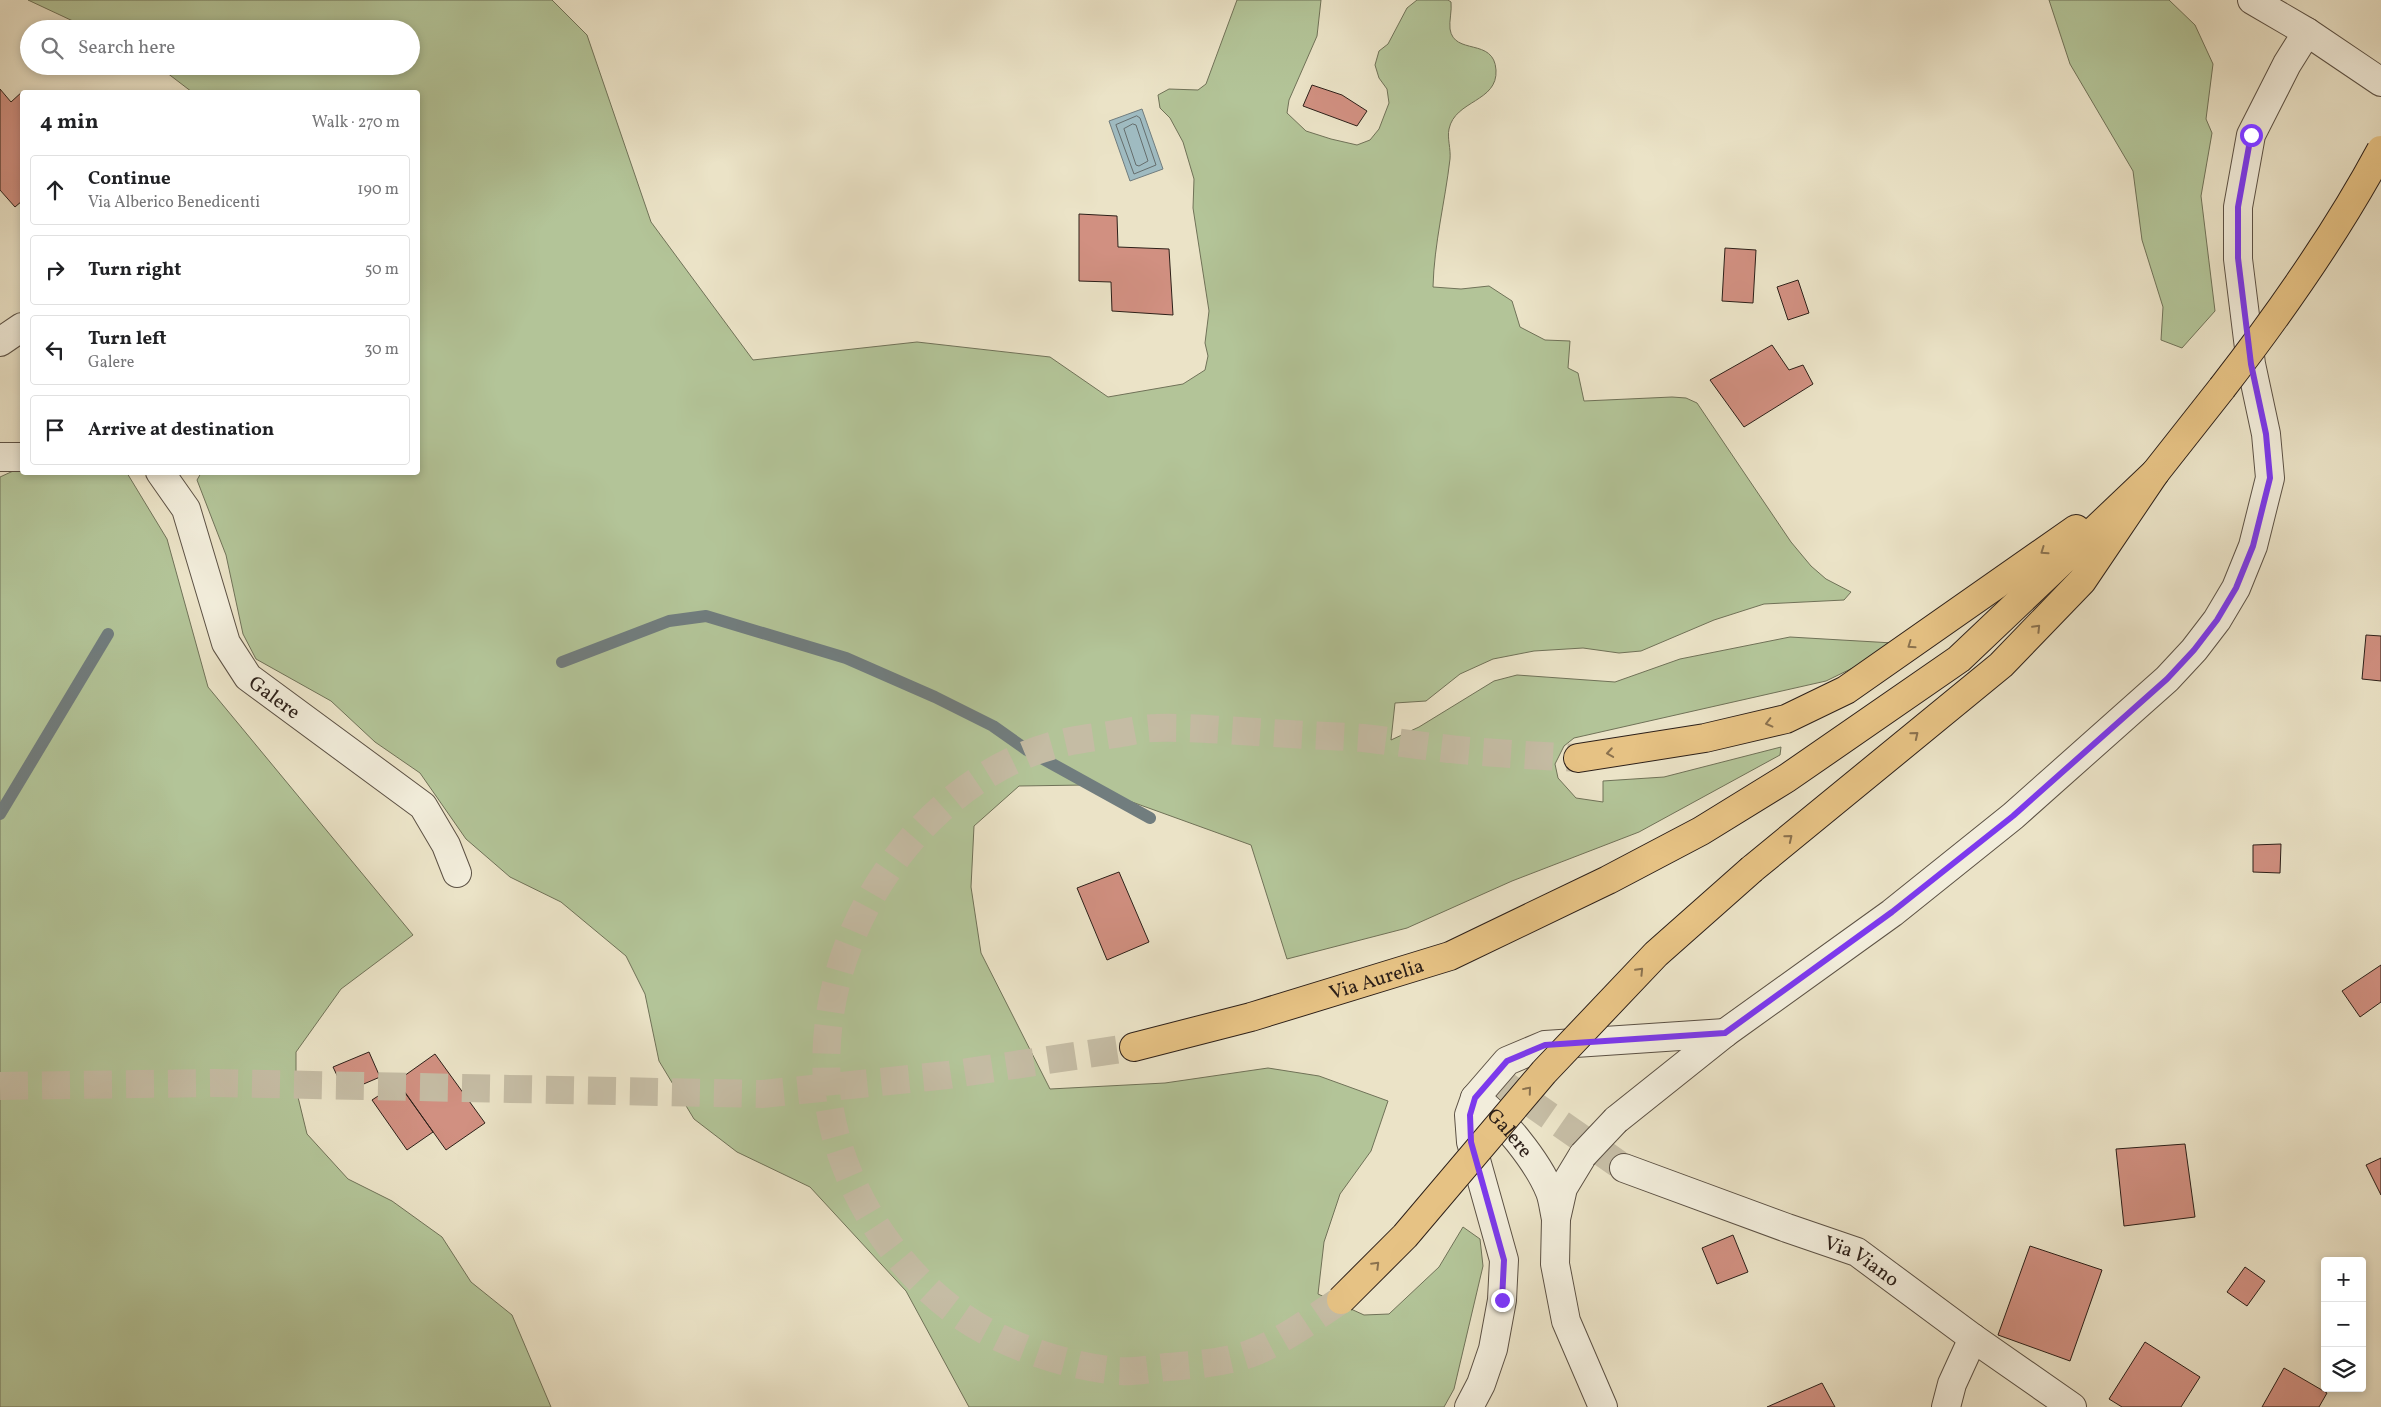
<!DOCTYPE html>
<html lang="en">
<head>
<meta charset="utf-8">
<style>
  body { margin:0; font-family:Vollkorn,serif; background:#f2f2f2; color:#202124 }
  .controls { position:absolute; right:15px; bottom:15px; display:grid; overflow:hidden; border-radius:5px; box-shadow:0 2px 8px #0003 }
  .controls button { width:45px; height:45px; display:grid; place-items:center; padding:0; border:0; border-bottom:1px solid #e0e0e0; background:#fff; color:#202124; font:25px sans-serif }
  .stop { position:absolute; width:15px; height:15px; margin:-11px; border:4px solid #7c3aed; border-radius:50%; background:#fff }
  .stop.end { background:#7c3aed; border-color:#fff; box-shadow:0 1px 5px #0008 }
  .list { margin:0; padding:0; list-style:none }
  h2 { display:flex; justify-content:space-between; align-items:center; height:65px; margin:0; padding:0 20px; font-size:21px }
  h2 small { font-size:16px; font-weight:400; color:#757577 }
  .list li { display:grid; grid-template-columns:32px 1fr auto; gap:15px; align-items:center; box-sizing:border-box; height:70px; margin:0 10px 10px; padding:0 10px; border:1px solid #e0e0e0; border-radius:5px }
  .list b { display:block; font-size:19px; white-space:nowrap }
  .list p { margin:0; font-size:16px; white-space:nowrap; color:#757577 }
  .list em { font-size:16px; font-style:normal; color:#757577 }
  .icon { flex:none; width:28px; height:28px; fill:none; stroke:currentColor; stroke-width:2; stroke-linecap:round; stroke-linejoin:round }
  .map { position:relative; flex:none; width:2381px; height:1407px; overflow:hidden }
  .search { position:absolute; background:#fff; box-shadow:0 2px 8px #0003; left:20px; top:20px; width:400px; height:55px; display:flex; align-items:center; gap:12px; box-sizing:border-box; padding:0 18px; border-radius:28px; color:#757577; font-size:19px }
  .panel { position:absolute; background:#fff; box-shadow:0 2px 8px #0003; left:20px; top:90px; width:400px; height:385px; border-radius:5px }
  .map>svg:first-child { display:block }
  .green { fill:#b3c498; stroke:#707258 }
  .water { fill:#9fbbc1; stroke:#717d7e }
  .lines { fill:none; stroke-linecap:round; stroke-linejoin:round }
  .shore { stroke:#666e6d; stroke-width:1 }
  .stream { stroke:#717d7e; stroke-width:12 }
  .building { fill:#d19081; stroke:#2d2019 }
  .minor-tunnel { stroke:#c5bca4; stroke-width:28; stroke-dasharray:28 14; stroke-linecap:butt }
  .highway-tunnel { stroke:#c5bca4; stroke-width:28; stroke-dasharray:28 14; stroke-linecap:butt }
  .minor-casing { stroke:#5c5144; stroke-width:30 }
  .highway-casing { stroke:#2d2019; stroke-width:30 }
  .minor { stroke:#f2eddb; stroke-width:28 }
  .highway { stroke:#e6c284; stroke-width:28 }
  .minor-bridge-casing { stroke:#5c5144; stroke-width:30; stroke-linecap:butt }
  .highway-bridge-casing { stroke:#2d2019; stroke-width:30; stroke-linecap:butt }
  .minor-bridge { stroke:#f2eddb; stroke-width:28 }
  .highway-bridge { stroke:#e6c284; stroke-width:28 }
  .oneway { stroke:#8a714e }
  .route { stroke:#7c3aed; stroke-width:6 }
  .labels { text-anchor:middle; stroke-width:4.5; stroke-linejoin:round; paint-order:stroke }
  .street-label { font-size:20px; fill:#2d2019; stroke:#f2eddb }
</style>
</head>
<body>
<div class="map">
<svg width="2381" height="1407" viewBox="0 0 2381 1407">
  <rect width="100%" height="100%" fill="#ebe3c7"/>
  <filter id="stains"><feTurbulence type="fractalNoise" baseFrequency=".004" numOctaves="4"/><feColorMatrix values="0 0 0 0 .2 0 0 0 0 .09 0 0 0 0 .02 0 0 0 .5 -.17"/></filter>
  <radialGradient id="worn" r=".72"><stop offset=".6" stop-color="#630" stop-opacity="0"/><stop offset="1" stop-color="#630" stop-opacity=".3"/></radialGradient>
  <path class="green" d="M28,0H552L587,35L651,222L753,360L917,342L1050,357L1108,397L1183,384L1205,370L1208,356L1205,343L1209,311L1193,208L1194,179L1183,142L1170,118L1160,108L1158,95L1169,89L1198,90L1206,84L1237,0H1321L1317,36L1289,100L1287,113L1306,131L1331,139L1357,145L1370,140L1379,129L1389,103L1387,89L1379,78L1375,65L1379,51L1388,44L1407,8L1417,0H1448L1451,2C1452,11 1449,21 1450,29C1454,56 1494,37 1496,70C1498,102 1455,100 1449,129C1447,138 1451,149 1450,159C1445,202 1434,244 1433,287L1461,289L1489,286L1512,301L1520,327L1545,340L1570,341L1568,368L1578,373L1584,401L1672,397L1686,398L1697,403L1791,542L1811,566L1826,579L1851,592L1844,600L1764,604L1714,620L1641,651L1619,653L1583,648L1534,651L1493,659L1460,674L1426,701L1395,703L1391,740L1419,727L1494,681L1517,675L1615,682L1680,659L1790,637L1893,643L1865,662L1826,681L1574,738L1564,746L1555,764L1558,778L1576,798L1603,802V781L1664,777L1781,747L1780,755L1639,832L1512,881L1407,928L1287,959L1251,845L1085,785L1019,786L974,826L971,887L981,953L1050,1089L1165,1083L1268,1068L1319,1076L1388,1101L1371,1151L1340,1194L1324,1242L1318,1294L1364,1315L1389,1314L1439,1267L1463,1227L1480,1239L1483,1266L1454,1389L1444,1407H969L906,1291L810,1187L737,1152L694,1119L659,1061L645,994L626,956L561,902L510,877L466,839L420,773L375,742L331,701L256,659L243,634L226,555L197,480L201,473L418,472V92H192L158,66H411V29H90Z
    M2049,0H2169L2195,25L2213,64L2206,119L2212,133L2201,196L2215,311L2182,348L2161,340L2163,307L2142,240L2133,171L2070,64Z
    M22,467V472L127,473L167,539L208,687L413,935L341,989L296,1052V1089L307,1134L348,1179L392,1201L442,1237L471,1282L512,1315L551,1407H0V477Z"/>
  <path class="water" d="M1142,109L1163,169L1130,181L1109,121Z"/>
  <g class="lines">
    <path class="shore" d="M1137,116L1140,118L1156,165L1134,174L1116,125Z
      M1133,124L1136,125L1148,161L1139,166L1136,165L1124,129Z"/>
    <path class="stream" d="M562,662L669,621L706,616L846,658L935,697L993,726L1027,750L1150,818
      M0,814L108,634"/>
  </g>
  <path class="building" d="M1312,85L1342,95L1367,111L1357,126L1303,106Z
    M0,89L11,102L23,91L24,92H22V201L15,207L0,190Z
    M1079,214L1117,216L1118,247L1169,249L1173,315L1112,311L1111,282L1079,281Z
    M1725,248L1756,250L1753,303L1722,301Z
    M1798,280L1809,313L1788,320L1777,287Z
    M1772,345L1789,370L1803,365L1813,384L1744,427L1710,380Z
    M2366,635L2381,636V681L2362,679Z
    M2281,844L2280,873L2253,872V845Z
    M1119,872L1149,942L1107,960L1077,888Z
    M2381,965V1002L2360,1017L2342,991Z
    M369,1052L380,1077L345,1092L333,1067Z
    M435,1054L485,1123L446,1150L397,1081Z
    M398,1083L433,1132L407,1150L372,1100Z
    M2185,1144L2195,1217L2124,1226L2116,1149Z
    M2381,1158V1195L2366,1165Z
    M1733,1235L1748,1272L1717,1284L1702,1248Z
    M2030,1246L2102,1270L2070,1361L1998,1335Z
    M2245,1267L2265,1281L2247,1306L2227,1292Z
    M2145,1342L2200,1377L2181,1407H2122L2109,1399Z
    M2284,1368L2327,1393L2319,1407H2262Z
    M1822,1383L1835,1407H1767Z"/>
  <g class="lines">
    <path class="minor-tunnel" d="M1492,1076L1624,1168"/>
    <path class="highway-tunnel" d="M0,1086L216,1083L762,1094L948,1075L1134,1047
      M1341,1300C1312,1319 1282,1342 1249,1354C1222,1363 1194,1365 1167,1367C1151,1369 1134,1372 1117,1371C1071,1366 1025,1352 984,1330C903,1286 838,1188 828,1096C819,1009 846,925 898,856C937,804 995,760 1058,744C1077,739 1097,737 1115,734C1129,732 1143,728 1156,728C1195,727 1234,731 1272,733C1303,735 1333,736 1363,738C1399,742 1435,748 1470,751C1506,754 1542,756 1578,758"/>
    <defs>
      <g id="minor">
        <path d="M2252,0L2307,32L2381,82"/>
        <path d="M0,342L22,327"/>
        <path d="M0,457H22"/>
        <path id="s1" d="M160,472L186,509L226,643L248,677L423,806L446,845L457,873"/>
        <path d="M1475,1098L1507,1061L1545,1045L1725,1033"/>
        <path d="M1616,1120L1725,1033L1892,913L2013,816L2167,679L2194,650L2217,620L2236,588L2253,546L2270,478L2266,434L2251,364L2238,259V207L2251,135L2287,64L2307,32"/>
        <path d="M1583,1155L1563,1188L1556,1219L1555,1264L1566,1321L1603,1407"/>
        <path id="s2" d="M1624,1168L1787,1228L1857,1252L1973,1338L2072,1407"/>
        <path id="s3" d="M1469,1407L1481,1384L1493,1349L1502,1300L1504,1260L1471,1142L1469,1115L1475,1098C1502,1117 1538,1162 1550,1192C1553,1200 1554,1210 1556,1219"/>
        <path d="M1946,1407L1952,1384L1973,1338"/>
      </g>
      <g id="highway">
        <path d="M1578,758L1705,738L1786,719L1846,690L2076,529"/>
        <path d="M1752,869L2001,665L2082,581L2155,473L2222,388"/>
        <path id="s4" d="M1134,1047L1251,1017L1450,956L1608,880L1701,831L1787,778L1959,659L2155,473"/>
      </g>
    </defs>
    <use href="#minor" class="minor-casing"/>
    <use href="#highway" class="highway-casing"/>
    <use href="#minor" class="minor"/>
    <use href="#highway" class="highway"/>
    <defs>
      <path id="minor-bridge" d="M1583,1155L1616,1120"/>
      <path id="highway-bridge" d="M2222,388C2280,313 2336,234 2381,150
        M1341,1300L1405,1236L1544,1072L1656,954L1752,869"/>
    </defs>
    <use href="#minor-bridge" class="minor-bridge-casing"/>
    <use href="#highway-bridge" class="highway-bridge-casing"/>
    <use href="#minor-bridge" class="minor-bridge"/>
    <use href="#highway-bridge" class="highway-bridge"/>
  </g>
  <defs><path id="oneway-chevron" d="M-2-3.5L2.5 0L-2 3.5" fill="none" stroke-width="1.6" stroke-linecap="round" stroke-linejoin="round" transform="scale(1.25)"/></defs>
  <g class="oneway">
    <use href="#oneway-chevron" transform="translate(2044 551) rotate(145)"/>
    <use href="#oneway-chevron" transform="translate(2037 628) rotate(-46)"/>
    <use href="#oneway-chevron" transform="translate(1911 645) rotate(145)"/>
    <use href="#oneway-chevron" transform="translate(1769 723) rotate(166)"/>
    <use href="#oneway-chevron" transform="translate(1915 735) rotate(-39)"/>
    <use href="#oneway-chevron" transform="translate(1610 753) rotate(171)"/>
    <use href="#oneway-chevron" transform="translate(1789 838) rotate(-39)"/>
    <use href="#oneway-chevron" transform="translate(1640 971) rotate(-46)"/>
    <use href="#oneway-chevron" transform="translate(1528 1090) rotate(-50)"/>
    <use href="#oneway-chevron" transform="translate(1376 1265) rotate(-45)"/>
  </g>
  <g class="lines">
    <path class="route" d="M1502,1300L1504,1260L1471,1142L1470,1115L1475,1098L1507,1061L1545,1045L1725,1033L1892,912L2013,816L2167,679L2194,650L2217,620L2236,588L2253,546L2270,478L2266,434L2251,364L2238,258V207L2251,135"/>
  </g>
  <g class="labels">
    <g class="street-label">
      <text dy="7" stroke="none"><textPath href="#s1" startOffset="259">Galere</textPath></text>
      <text dy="7" stroke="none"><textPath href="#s4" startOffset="252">Via Aurelia</textPath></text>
      <text dy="7" stroke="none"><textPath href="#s3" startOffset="370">Galere</textPath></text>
      <text dy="7" stroke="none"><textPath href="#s2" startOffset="256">Via Viano</textPath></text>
    </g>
  </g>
  <rect width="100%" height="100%" filter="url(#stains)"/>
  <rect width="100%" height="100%" fill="url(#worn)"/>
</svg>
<div class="controls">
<button>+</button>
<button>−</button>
<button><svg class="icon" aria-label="layers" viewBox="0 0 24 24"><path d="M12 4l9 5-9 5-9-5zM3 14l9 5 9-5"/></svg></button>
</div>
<div class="stop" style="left:2251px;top:135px"></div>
<div class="stop end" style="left:1502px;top:1300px"></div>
<div class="search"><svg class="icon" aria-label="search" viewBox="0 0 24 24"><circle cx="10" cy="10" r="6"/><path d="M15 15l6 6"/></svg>Search here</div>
<section class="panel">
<h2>4 min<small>Walk · 270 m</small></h2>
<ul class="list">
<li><svg class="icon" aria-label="ahead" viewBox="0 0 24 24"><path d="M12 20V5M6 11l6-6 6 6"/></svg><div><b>Continue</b><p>Via Alberico Benedicenti</p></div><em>190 m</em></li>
<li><svg class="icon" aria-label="right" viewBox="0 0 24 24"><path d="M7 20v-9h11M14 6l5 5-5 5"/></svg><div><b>Turn right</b></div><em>50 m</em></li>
<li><svg class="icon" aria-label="left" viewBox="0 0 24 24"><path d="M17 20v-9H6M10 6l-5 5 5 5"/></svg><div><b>Turn left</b><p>Galere</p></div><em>30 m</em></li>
<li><svg class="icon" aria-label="arrive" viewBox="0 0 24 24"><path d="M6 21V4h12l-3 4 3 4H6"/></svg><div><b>Arrive at destination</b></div></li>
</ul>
</section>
</div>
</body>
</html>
